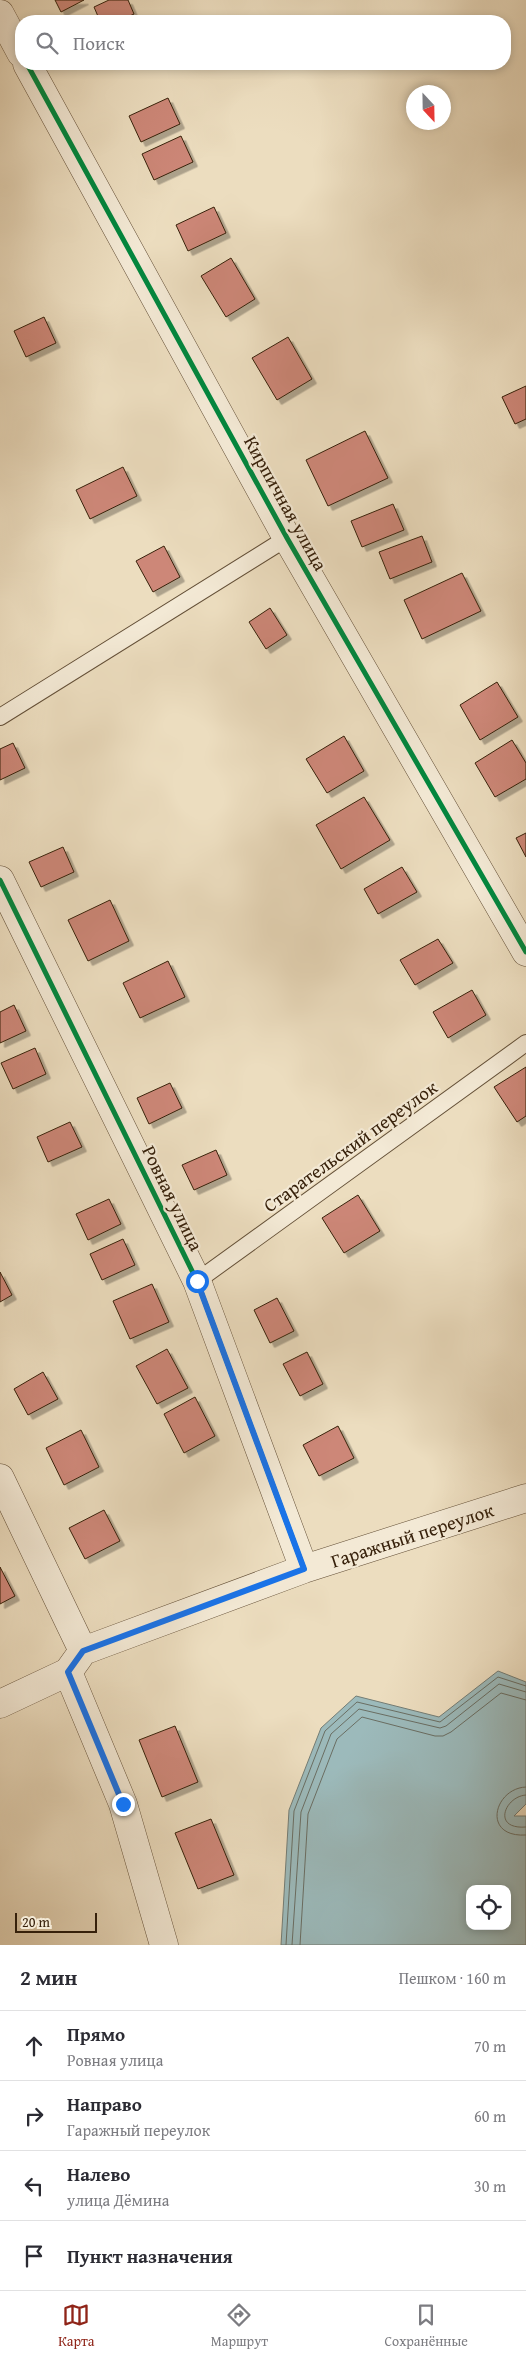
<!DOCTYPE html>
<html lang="ru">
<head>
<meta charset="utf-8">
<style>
  body { margin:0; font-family:"Gentium Book Plus",serif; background:#f2f2f3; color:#2b2b33 }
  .controls { position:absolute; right:15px; bottom:15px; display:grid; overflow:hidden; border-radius:10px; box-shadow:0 2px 8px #0003 }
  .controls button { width:45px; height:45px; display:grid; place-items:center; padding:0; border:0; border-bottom:1px solid #e1e1e2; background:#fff; color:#2b2b33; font:25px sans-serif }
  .compass { position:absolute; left:406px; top:85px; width:45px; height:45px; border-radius:50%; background:#fff; box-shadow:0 2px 8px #0003; rotate:158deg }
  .scale { position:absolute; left:15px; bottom:12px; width:82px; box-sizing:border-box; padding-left:5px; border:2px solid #37210b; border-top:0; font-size:14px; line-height:18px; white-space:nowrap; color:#37210b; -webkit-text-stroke:4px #f3e9d5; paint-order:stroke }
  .stop { position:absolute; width:15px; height:15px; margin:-11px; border:4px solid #1a73e8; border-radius:50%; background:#fff }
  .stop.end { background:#1a73e8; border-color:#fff; box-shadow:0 1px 5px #0008 }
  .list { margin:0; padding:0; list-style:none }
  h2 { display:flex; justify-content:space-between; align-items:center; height:65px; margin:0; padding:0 20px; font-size:21px }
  h2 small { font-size:16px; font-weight:400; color:#7c7c81 }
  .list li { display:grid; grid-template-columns:32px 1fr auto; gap:15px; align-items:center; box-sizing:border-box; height:70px; padding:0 20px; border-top:1px solid #e1e1e2 }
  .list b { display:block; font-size:19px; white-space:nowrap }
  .list p { margin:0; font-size:16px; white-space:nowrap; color:#7c7c81 }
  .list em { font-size:16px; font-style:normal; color:#7c7c81 }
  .icon { flex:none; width:28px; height:28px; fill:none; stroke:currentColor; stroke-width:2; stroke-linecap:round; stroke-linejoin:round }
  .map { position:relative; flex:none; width:526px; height:1945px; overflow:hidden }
  .search { position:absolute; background:#fff; box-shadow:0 2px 8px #0003; left:15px; right:15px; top:15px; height:55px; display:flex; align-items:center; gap:12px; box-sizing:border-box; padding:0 18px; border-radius:20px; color:#7c7c81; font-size:19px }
  .sheet { height:345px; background:#fff }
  nav { display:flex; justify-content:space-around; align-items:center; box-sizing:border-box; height:70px; border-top:1px solid #e1e1e2; background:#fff; font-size:14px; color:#7c7c81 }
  nav a { display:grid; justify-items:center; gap:2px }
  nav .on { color:#8f2418 }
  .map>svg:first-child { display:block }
  .water { fill:#9cbabb; stroke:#747d75; fill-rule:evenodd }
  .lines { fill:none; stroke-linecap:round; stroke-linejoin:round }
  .shore { stroke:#6a6e63; stroke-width:1 }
  .building { fill:#cd8778; stroke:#37210b; filter:url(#shadow) }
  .lane-casing { stroke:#645038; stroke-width:18 }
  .street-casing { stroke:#645038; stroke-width:29 }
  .lane { stroke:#f3e9d5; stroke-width:16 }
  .street { stroke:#f3e9d5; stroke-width:28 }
  .cycleway-casing { stroke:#f3e9d5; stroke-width:8 }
  .cycleway { stroke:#00873e; stroke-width:5 }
  .route { stroke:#1a73e8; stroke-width:6 }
  .labels { text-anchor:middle; stroke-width:4.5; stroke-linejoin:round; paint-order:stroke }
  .street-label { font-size:19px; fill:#37210b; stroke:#f3e9d5 }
</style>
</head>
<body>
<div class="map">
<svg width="526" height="1945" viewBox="0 0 526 1945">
  <defs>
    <filter id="shadow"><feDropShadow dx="4.5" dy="4.5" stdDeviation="0" flood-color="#0004"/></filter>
  </defs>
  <rect width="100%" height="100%" fill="#ecddbf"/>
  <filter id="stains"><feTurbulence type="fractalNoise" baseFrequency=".004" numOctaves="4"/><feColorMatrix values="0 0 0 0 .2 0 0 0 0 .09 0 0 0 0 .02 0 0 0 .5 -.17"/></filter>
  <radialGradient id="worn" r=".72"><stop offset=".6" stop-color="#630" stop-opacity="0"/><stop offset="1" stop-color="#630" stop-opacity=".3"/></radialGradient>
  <path class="water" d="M498,1671L526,1682V1804L514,1816H526V1945H281L289,1810L321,1728L356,1696L439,1717ZM470,1889H507V1926H470Z"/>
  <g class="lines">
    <path class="shore" d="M526,1787C494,1788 481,1838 526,1835
      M526,1795C505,1796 491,1830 526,1827
      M286,1945L294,1811L325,1731L357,1702L440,1722L498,1677L526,1686
      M292,1945L301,1812L331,1734L359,1709L440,1728L446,1726L499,1684L526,1692
      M300,1945L308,1814L337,1739L362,1717L435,1736H443L451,1732L501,1693L526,1700"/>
  </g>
  <path class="building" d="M55,0H84L61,12Z
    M109,0H128L134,14L119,21H100L94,7Z
    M168,98L180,124L141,142L129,116Z
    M181,136L193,162L154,180L142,154Z
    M214,207L226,233L188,251L176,225Z
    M231,258L255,299L226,317L201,276Z
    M44,317L56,343L26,357L14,331Z
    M288,337L312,379L277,400L252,358Z
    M526,386V419L515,424L502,397Z
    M365,431L388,478L328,506L306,460Z
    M123,467L137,496L90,519L76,490Z
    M393,504L404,530L362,547L351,521Z
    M422,536L432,562L390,579L379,552Z
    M164,546L180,577L153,592L136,561Z
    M462,573L481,611L422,639L404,600Z
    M270,608L287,635L266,649L249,622Z
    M497,682L518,717L480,740L460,705Z
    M344,736L364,771L327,793L306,759Z
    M512,740L526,763V779L495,797L475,763Z
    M13,743L25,768L0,780V749Z
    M364,797L390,840L341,869L316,825Z
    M526,833V857L516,838Z
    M63,847L74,872L41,887L29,862Z
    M402,867L417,892L378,914L364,889Z
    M110,900L129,941L88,961L68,920Z
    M438,939L453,963L415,985L400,960Z
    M168,961L185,997L140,1018L123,983Z
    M472,990L486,1015L448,1038L433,1012Z
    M14,1005L26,1031L0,1043V1012Z
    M35,1048L46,1074L13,1089L1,1063Z
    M526,1067V1116L517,1122L494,1087Z
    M170,1083L182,1108L149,1124L137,1098Z
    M70,1122L82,1147L48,1162L37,1137Z
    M216,1150L227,1175L194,1190L182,1165Z
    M358,1195L380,1231L344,1253L322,1218Z
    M109,1199L121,1224L88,1240L76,1214Z
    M123,1239L135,1265L102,1280L90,1254Z
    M0,1272L12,1295L0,1302Z
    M152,1284L169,1322L130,1339L113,1301Z
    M277,1298L294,1331L270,1343L254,1310Z
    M167,1349L188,1388L157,1404L136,1366Z
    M307,1352L323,1384L300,1396L283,1364Z
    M43,1372L58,1399L28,1415L14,1389Z
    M195,1397L215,1436L184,1453L164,1414Z
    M338,1426L354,1458L319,1476L303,1445Z
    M81,1430L99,1467L64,1485L46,1448Z
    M104,1510L120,1541L85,1559L69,1528Z
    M0,1567L15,1596L0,1604Z
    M175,1726L198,1782L162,1797L139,1740Z
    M211,1819L234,1875L198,1889L175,1833Z"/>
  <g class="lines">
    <defs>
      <path id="lane" d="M0,717L287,538
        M197,1281L526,1043"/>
      <path id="street" d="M0,14L21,53
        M27,64L287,538L526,952
        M0,880L197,1281L304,1569
        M0,1478L83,1651
        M68,1672L123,1804L164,1945
        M0,1704L68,1672L83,1651L304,1569L526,1498"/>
    </defs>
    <use href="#lane" class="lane-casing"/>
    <use href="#street" class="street-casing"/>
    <use href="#lane" class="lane"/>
    <use href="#street" class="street"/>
    <defs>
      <path id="cycleway" d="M27,64L287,538L526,952
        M0,880L197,1281L304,1569"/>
    </defs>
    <use href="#cycleway" class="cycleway-casing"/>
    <use href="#cycleway" class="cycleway"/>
  </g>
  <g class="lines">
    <path class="route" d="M123,1804L68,1672L83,1651L304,1569L197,1281"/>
  </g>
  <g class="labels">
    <g class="street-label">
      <text transform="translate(286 503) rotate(61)" y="7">Кирпичная улица</text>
      <text transform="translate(350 1146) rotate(-36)" y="7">Старательский переулок</text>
      <text transform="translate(173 1198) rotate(64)" y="7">Ровная улица</text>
      <text transform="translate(412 1535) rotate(-18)" y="7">Гаражный переулок</text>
    </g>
  </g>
  <rect width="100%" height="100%" filter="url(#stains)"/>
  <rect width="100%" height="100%" fill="url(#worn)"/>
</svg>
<div class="controls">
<button><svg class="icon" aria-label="locate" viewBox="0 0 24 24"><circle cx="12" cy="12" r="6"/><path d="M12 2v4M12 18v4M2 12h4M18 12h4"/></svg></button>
</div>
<svg class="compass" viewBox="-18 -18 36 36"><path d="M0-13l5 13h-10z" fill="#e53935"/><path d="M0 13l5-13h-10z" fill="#7c7c81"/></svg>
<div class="scale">20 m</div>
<div class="stop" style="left:197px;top:1281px"></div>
<div class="stop end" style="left:123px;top:1804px"></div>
<div class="search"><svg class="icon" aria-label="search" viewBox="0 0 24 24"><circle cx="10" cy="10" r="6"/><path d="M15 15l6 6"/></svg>Поиск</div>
</div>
<section class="sheet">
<h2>2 мин<small>Пешком · 160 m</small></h2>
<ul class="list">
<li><svg class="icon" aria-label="ahead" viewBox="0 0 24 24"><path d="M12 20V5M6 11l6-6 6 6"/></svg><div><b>Прямо</b><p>Ровная улица</p></div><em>70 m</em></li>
<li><svg class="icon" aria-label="right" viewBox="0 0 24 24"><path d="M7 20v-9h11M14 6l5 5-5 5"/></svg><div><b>Направо</b><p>Гаражный переулок</p></div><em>60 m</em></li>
<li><svg class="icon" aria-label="left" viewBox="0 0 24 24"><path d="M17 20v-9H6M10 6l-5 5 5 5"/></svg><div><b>Налево</b><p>улица Дёмина</p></div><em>30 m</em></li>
<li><svg class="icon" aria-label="arrive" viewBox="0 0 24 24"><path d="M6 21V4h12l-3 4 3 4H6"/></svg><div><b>Пункт назначения</b></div></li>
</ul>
</section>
<nav>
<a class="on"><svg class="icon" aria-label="map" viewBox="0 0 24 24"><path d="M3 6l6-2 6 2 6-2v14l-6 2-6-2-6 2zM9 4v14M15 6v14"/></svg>Карта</a>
<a><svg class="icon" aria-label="directions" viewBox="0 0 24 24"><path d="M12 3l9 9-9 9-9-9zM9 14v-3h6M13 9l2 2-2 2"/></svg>Маршрут</a>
<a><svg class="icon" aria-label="saved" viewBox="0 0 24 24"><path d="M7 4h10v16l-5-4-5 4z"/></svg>Сохранённые</a>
</nav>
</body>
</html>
